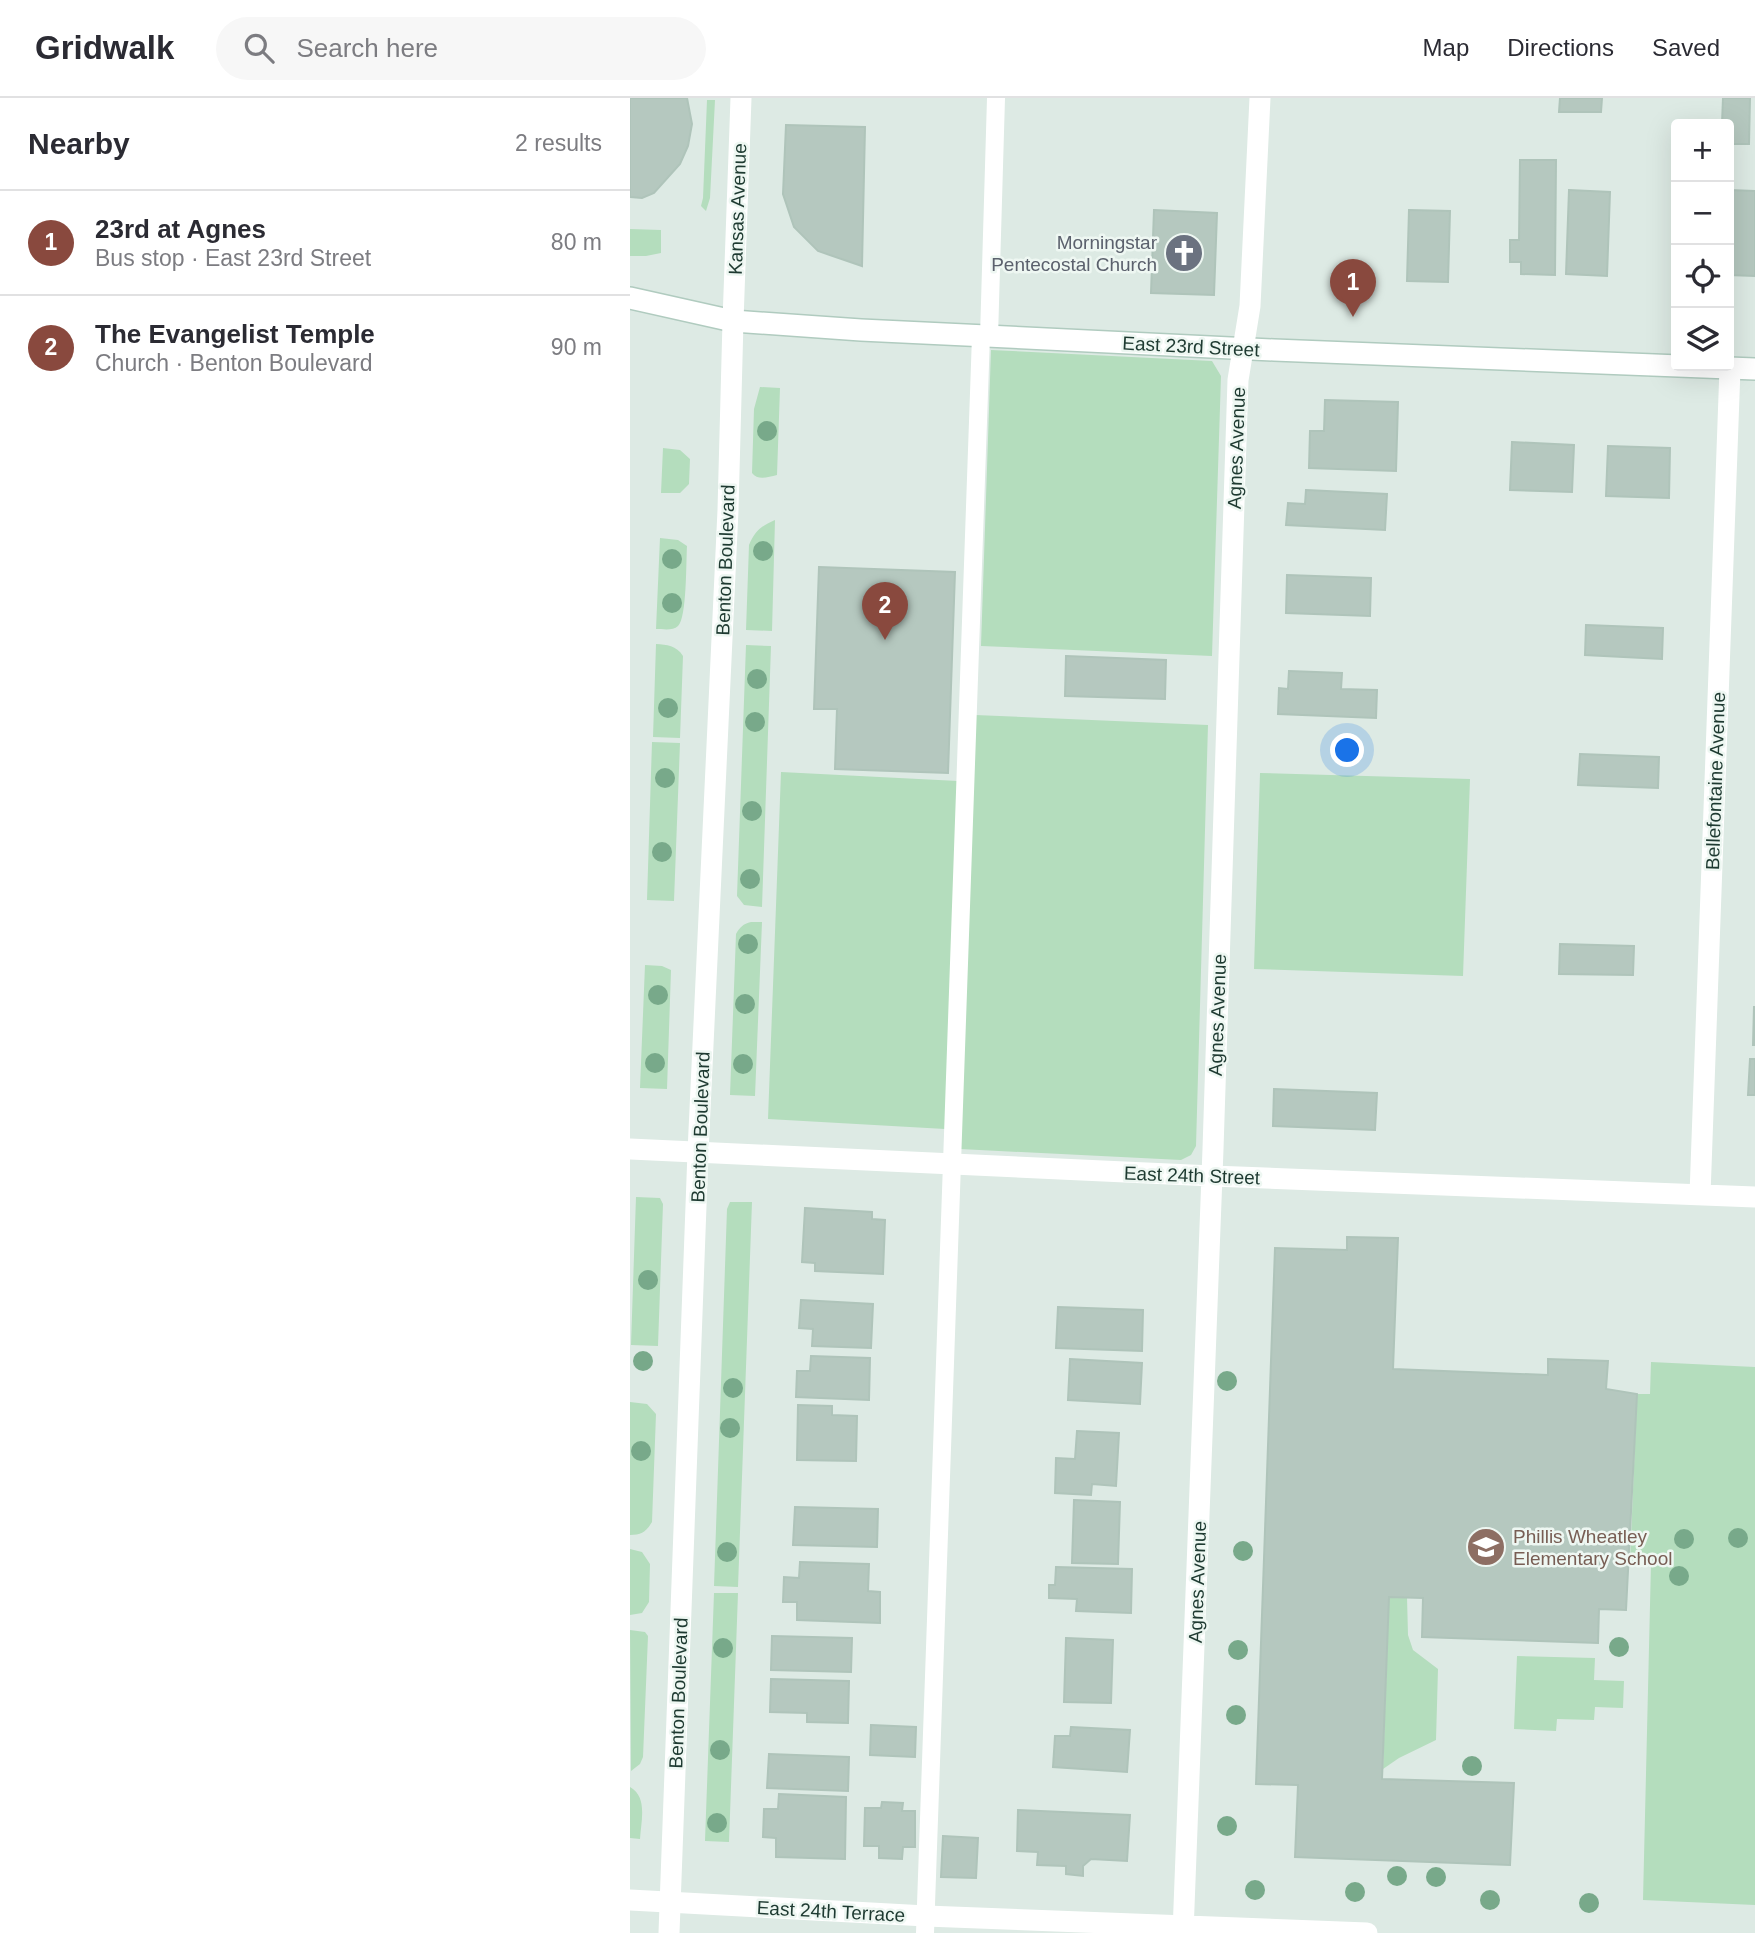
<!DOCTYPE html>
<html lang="en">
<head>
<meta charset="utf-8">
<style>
  body { margin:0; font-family:Arial,sans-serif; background:#f7f7f7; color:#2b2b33 }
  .controls { position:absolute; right:21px; top:21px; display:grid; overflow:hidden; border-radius:7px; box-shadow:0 7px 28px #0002 }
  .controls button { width:63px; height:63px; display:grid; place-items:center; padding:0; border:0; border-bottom:2px solid #e1e1e2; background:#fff; color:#2b2b33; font:35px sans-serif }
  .you { position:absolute; left:718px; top:653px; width:24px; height:24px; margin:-18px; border:5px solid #fff; border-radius:50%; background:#1a73e8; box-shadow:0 0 0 10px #1a73e833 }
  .badge { display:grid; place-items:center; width:46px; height:46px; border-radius:50%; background:#89493e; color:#fff; font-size:23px; font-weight:700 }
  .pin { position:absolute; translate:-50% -58px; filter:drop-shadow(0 2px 4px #0008) }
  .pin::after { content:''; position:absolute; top:37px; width:24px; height:21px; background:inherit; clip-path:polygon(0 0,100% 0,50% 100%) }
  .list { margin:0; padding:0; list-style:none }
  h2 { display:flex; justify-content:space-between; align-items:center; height:91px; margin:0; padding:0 28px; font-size:30px }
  h2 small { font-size:23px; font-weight:400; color:#7c7c81 }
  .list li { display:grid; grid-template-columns:46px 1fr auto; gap:21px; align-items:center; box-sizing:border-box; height:105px; padding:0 28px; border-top:2px solid #e1e1e2 }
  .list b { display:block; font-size:26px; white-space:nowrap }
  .list p { margin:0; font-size:23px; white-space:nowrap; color:#7c7c81 }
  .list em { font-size:23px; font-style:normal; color:#7c7c81 }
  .icon { flex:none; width:38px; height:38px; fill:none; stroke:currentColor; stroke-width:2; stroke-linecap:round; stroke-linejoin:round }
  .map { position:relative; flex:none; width:1125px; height:1835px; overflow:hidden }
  header { display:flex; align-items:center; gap:42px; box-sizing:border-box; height:98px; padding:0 35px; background:#fff; border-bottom:2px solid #e1e1e2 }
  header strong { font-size:33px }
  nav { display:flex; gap:38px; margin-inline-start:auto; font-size:24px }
  .search { width:490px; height:63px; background:#f7f7f7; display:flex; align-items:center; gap:18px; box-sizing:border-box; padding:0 24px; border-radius:38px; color:#7c7c81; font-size:26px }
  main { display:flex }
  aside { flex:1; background:#fff }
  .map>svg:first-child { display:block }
  .green { fill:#b4ddbd }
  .building { fill:#b5c8bf; stroke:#afc4ba; stroke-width:2 }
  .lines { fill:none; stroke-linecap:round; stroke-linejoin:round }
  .secondary-casing { stroke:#b0cbbf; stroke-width:24 }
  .service { stroke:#fff; stroke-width:18 }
  .minor { stroke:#fff; stroke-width:21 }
  .tertiary { stroke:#fff; stroke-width:21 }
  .secondary { stroke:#fff; stroke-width:21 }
  .tree { fill:#78a98a }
  .labels { text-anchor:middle; stroke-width:5; stroke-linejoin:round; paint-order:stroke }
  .street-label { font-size:19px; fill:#1e3a31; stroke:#eef7f2 }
  .worship-label { font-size:19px; fill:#5b616d; stroke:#eef7f2; text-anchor:end }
  .education-label { font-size:19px; fill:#785e54; stroke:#eef7f2; text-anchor:start }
</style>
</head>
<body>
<header>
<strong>Gridwalk</strong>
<div class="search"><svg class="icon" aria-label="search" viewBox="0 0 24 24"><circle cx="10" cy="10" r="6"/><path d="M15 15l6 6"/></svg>Search here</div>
<nav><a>Map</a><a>Directions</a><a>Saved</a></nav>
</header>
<main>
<aside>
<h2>Nearby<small>2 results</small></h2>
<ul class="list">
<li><span class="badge">1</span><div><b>23rd at Agnes</b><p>Bus stop · East 23rd Street</p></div><em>80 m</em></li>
<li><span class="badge">2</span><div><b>The Evangelist Temple</b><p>Church · Benton Boulevard</p></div><em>90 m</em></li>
</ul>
</aside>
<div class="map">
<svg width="1125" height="1835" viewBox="0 0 1125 1835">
  <rect width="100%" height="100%" fill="#ddeae4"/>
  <path class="green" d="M77,2H85L80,100L76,113L71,108L73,100Z
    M0,131L31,132V155L16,158H0Z
    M361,252L582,263L591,278L582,558L351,548Z
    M130,289L150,290L147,377C138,379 128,383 122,375L124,311Z
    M33,350L50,352L60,361L59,386L50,395H31Z
    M145,422L142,533L116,532L119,447C125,433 131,428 145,422Z
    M30,440L48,442L57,448C56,463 57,520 48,528C43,533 33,531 26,531Z
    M26,546C37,547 46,547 53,558L50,640L23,639Z
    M116,547L141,548L132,809L114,807L107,798Z
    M345,617L578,627L566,1048L561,1057L551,1062L330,1051Z
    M22,644L50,645L44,803L17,802Z
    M151,674L328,683L315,1031L138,1021Z
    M630,675L840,681L833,878L624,871Z
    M121,824H132L125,998L100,997L106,836C110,829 113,826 121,824Z
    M15,867L32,868L41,872L37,991L10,990Z
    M6,1099L30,1100L33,1106L28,1248L1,1247Z
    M100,1104H122L108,1489L84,1488L97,1111Z
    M1021,1264L1125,1269V1807L1013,1802L1021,1465L1000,1464L1007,1296H1020Z
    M0,1304L17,1306L26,1316L22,1424C16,1434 11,1437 0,1437Z
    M0,1451L12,1454L20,1466L19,1504L12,1515L0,1517Z
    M84,1495H108L99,1744L75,1743Z
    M759,1499H777L778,1537L783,1552L808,1571L806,1642L769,1660L753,1671Z
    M0,1532L15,1534L18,1538L13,1659L10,1666L1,1673Z
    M887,1558L965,1560L964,1582L994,1583L993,1610L965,1609L964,1622L927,1621L926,1633L884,1631Z
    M0,1689C18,1699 11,1723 10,1741L0,1740Z"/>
  <path class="building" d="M0,0H57L62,26L58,48L50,66L24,95L12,100L0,99Z
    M930,0H972L971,14H929Z
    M1093,0H1120L1119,46H1099V26H1092Z
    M156,27L235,29L232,168L188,153L164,129L153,96Z
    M890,62H926L925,177L891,176V164H880V142H889Z
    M939,92L980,94L977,178L936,176Z
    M1099,92L1125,93V178L1099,177Z
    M524,112L587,115L584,197L521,195Z
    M779,112L820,113L818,184L777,183Z
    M695,302L768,304L766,373L679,370L680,333H694Z
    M882,344L944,347L942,394L880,392Z
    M978,348L1040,350L1039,400L976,398Z
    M676,392L757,396L755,432L656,427L658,405L675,406Z
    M189,469L325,474L318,675L205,671L207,611H184Z
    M657,477L741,480L740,518L656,515Z
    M956,527L1033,530L1032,561L955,557Z
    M436,558L536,562L535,601L435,598Z
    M659,573L712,575L711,591L747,592L746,620L648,616L649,590L658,591Z
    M950,656L1029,659L1028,690L948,687Z
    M930,846L1004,848L1003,877L929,876Z
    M1124,909H1125V947H1123Z
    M1120,961H1125V997H1118Z
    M644,991L747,995L745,1032L643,1028Z
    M175,1110L242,1114V1121L255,1122L253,1176L185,1173V1165L172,1164Z
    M717,1139L768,1140L763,1271L918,1277V1261L978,1263L976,1291L1007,1296L996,1512L969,1511L968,1545L792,1539L793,1500L759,1499L752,1681L884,1685L880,1767L665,1759L668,1687L626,1686L645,1150L717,1152Z
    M171,1202L243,1206L241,1250L182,1248L183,1231L169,1230Z
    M428,1209L513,1212L512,1253L426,1250Z
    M181,1258L240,1260L239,1302L166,1299L167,1273H180Z
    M440,1261L512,1265L510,1306L438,1302Z
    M168,1307L202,1308V1317L227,1318L226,1363L167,1362Z
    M447,1333L489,1335L486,1388L462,1386L461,1397L425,1395L426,1360L445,1361Z
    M444,1402L490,1404L488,1466L442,1465Z
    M165,1409L248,1411L247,1449L163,1447Z
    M170,1464L239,1466L238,1493L250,1494V1525L167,1522V1504H153L154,1479L169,1480Z
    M426,1469L502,1471L501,1515L446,1513L447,1501L419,1500V1487H425Z
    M142,1538L222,1540L221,1574L141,1572Z
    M436,1540L483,1542L481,1605L434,1604Z
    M141,1581L219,1583L218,1625L177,1624V1615L140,1614Z
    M241,1627L286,1629L285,1659L240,1657Z
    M441,1629L500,1632L497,1674L423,1669L425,1638H440Z
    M139,1656L219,1659L218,1693L137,1690Z
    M149,1696L216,1699L215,1761L146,1759V1740L133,1739L134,1711H148Z
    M252,1704L273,1705L272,1713H285V1749H273L272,1761L249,1760V1748H234L235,1710H251Z
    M388,1712L500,1717L497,1763L461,1761L453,1768V1778L436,1776V1768L407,1767L408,1754L387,1753Z
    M313,1738L348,1740L346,1780L311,1779Z"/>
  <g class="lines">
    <defs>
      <path id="secondary" d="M0,200L103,223L231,232L644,252L1125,271"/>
    </defs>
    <use href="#secondary" class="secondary-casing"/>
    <path class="service" d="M359,239L366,0
      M295,1835L351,238"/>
    <path class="minor" d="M103,223L111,0
      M0,1051L582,1078L1125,1099
      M1070,1097L1100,270
      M0,1802L296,1818L737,1835
      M553,1835L583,1051L608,282L620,208L630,0"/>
    <path class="tertiary" d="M39,1835L68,1054L98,412L103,223"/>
    <use href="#secondary" class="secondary"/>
  </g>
  <g class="tree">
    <circle cx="137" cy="333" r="10"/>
    <circle cx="133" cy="453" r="10"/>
    <circle cx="42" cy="461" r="10"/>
    <circle cx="42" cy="505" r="10"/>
    <circle cx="127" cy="581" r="10"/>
    <circle cx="38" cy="610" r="10"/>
    <circle cx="125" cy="624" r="10"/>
    <circle cx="35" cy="680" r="10"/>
    <circle cx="122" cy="713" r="10"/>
    <circle cx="32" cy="754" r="10"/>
    <circle cx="120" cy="781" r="10"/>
    <circle cx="118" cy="846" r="10"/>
    <circle cx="28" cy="897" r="10"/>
    <circle cx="115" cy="906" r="10"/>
    <circle cx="25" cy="965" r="10"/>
    <circle cx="113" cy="966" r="10"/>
    <circle cx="18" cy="1182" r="10"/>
    <circle cx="13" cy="1263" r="10"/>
    <circle cx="597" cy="1283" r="10"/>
    <circle cx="103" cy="1290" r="10"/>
    <circle cx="100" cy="1330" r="10"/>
    <circle cx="11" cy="1353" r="10"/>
    <circle cx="1108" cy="1440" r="10"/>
    <circle cx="1054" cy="1441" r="10"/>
    <circle cx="613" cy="1453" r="10"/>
    <circle cx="97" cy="1454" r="10"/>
    <circle cx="1049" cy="1478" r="10"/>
    <circle cx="989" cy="1549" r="10"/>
    <circle cx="93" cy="1550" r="10"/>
    <circle cx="608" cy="1552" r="10"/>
    <circle cx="606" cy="1617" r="10"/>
    <circle cx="90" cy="1652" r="10"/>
    <circle cx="842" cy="1668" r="10"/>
    <circle cx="87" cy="1725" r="10"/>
    <circle cx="597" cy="1728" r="10"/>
    <circle cx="767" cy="1778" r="10"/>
    <circle cx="806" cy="1779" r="10"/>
    <circle cx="625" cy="1792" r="10"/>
    <circle cx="725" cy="1794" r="10"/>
    <circle cx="860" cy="1802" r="10"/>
    <circle cx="959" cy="1805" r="10"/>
  </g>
  <defs>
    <symbol id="church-disc" viewBox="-11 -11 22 22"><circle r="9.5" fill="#6b7280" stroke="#eef7f2"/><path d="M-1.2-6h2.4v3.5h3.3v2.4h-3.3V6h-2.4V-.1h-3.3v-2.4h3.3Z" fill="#fff"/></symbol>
    <symbol id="school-disc" viewBox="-11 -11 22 22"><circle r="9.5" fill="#8d6e63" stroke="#eef7f2"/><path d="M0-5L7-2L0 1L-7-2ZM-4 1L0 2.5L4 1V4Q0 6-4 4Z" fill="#fff"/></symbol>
  </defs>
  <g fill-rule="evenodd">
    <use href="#church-disc" x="532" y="133" width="44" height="44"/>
    <use href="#school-disc" x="834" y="1427" width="44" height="44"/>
  </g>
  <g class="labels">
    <g class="street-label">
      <text transform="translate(107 111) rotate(-88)" y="7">Kansas Avenue</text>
      <text transform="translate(561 248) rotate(3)" y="7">East 23rd Street</text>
      <text transform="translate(606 350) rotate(-88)" y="7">Agnes Avenue</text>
      <text transform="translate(95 462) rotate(-88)" y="7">Benton Boulevard</text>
      <text transform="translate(1085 683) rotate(-88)" y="7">Bellefontaine Avenue</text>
      <text transform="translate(587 917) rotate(-88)" y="7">Agnes Avenue</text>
      <text transform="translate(70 1029) rotate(-88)" y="7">Benton Boulevard</text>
      <text transform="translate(562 1077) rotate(2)" y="7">East 24th Street</text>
      <text transform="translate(567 1484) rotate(-88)" y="7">Agnes Avenue</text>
      <text transform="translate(48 1595) rotate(-88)" y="7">Benton Boulevard</text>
      <text transform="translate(201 1813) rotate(3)" y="7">East 24th Terrace</text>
    </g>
    <g class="worship-label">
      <text x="527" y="151">Morningstar<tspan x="527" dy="22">Pentecostal Church</tspan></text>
    </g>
    <g class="education-label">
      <text x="883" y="1445">Phillis Wheatley<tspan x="883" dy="22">Elementary School</tspan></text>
    </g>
  </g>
</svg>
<div class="controls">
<button>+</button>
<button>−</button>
<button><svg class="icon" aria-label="locate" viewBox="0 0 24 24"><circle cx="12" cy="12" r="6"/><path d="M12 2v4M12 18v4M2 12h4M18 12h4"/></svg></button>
<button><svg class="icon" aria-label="layers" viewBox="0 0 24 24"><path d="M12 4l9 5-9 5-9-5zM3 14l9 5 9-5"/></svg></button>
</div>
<div class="you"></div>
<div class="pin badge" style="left:723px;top:219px">1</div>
<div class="pin badge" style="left:255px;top:542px">2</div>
</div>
</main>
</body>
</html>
